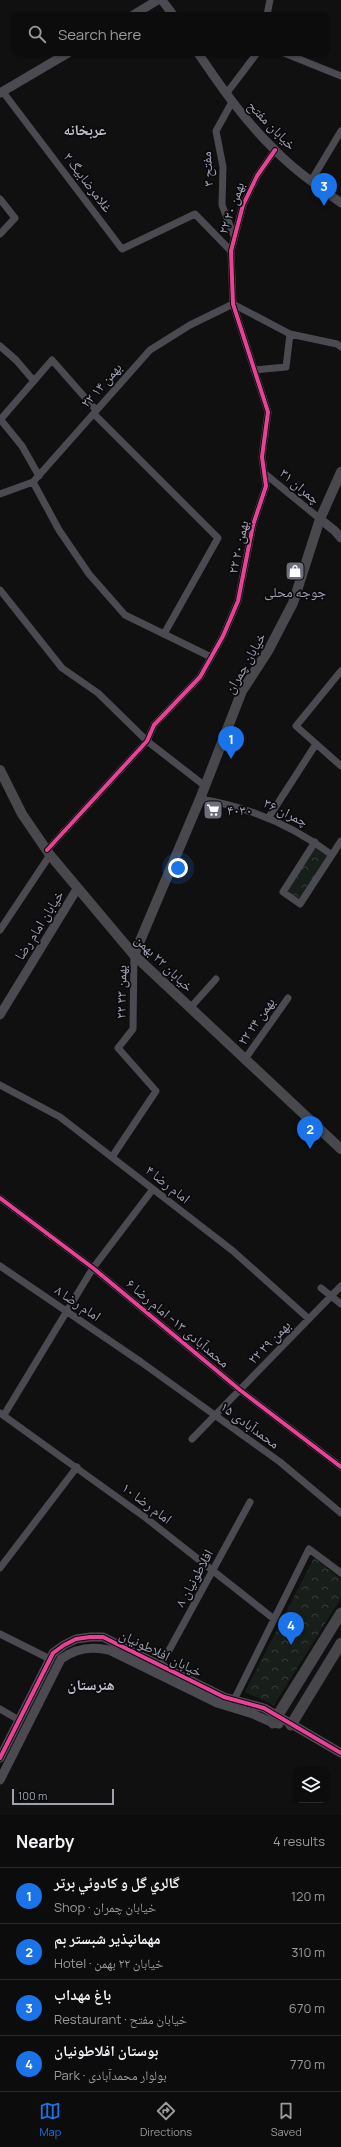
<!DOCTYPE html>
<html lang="en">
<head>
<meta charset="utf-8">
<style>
  body { margin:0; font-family:Manrope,"Noto Naskh Arabic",sans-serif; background:#1a1a1a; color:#f1f3f6 }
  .controls { position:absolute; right:12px; bottom:12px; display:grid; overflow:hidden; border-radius:8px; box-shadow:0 1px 3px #0004 }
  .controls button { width:36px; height:36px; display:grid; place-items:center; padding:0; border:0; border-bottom:1px solid #2c2c2d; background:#0c0c0c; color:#f1f3f6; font:20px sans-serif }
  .scale { position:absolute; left:12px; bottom:10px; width:102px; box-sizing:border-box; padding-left:4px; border:2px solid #9fa1b3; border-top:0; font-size:11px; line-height:14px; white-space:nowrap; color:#9fa1b3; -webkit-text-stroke:3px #0a0a0c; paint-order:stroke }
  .you { position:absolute; left:178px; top:868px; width:14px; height:14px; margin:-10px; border:3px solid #fff; border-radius:50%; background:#1a73e8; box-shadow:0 0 0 6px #1a73e833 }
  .badge { display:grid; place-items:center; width:26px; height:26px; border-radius:50%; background:#1a73e8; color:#fff; font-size:13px; font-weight:700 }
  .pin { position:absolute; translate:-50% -33px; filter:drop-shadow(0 1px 2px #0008) }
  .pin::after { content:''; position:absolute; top:21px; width:14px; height:12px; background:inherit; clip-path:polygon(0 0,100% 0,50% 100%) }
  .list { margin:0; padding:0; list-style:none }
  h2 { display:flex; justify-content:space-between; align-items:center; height:52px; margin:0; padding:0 16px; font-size:17px }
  h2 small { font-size:13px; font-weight:400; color:#9a9b9d }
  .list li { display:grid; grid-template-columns:26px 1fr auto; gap:12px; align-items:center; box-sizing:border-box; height:56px; padding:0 16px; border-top:1px solid #2c2c2d }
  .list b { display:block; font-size:15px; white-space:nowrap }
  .list p { margin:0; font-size:13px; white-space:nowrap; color:#9a9b9d }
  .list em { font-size:13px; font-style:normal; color:#9a9b9d }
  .icon { flex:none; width:22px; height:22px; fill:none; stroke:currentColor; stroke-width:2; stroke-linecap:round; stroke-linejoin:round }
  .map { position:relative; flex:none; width:341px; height:1815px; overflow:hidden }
  .search { position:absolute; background:#0c0c0c; box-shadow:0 1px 3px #0004; left:12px; right:12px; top:12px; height:44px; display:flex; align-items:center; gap:10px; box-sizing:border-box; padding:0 14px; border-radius:8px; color:#9a9b9d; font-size:15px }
  .sheet { height:276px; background:#0c0c0c }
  nav { display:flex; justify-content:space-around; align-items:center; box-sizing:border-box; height:56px; border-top:1px solid #2c2c2d; background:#0c0c0c; font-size:11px; color:#9a9b9d }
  nav a { display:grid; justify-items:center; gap:2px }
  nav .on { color:#1a73e8 }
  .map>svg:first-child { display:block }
  .park { fill:url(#park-crowns) }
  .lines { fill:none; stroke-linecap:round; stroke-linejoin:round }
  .minor { stroke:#4a4a50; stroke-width:7 }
  .tertiary { stroke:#4a4a50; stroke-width:9 }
  .secondary { stroke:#48484d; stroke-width:10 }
  .primary { stroke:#46464b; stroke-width:11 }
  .cycleway-casing { stroke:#0a0a0c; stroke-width:6 }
  .cycleway { stroke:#ea4096; stroke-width:4 }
  .labels { text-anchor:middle; stroke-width:3.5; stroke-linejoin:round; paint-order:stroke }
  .street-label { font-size:14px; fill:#9fa1b3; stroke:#0a0a0c }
  .poi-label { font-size:14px; fill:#9fa1b3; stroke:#0a0a0c }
  .neighbourhood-label { font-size:15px; font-weight:bold; fill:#c0c1cf; stroke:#0a0a0c }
</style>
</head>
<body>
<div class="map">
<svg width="341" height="1815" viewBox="0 0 341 1815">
  <defs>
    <pattern id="park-crowns" width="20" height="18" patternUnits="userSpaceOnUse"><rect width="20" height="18" fill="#181f1a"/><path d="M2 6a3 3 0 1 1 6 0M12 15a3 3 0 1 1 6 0" fill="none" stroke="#363c39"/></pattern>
  </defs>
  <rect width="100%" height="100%" fill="#101010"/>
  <path class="park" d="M315,848L327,856L300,900L287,892Z
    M314,1558L341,1579V1598L274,1705L245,1692Z"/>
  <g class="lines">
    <path class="minor" d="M267,15L270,0
      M284,53L341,76
      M3,92L122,249L195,214L231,251
      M226,94L257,53
      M232,102L216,131L223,167L222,205L234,236
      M311,181L341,131
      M0,199L15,218L0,234
      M0,346L16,360L34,381
      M254,370L286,367L290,334
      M94,414L218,538L164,634
      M0,419L22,446L39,476
      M0,420L52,360L96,410
      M264,473L320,519
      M33,482L59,530L89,574L125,615L211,657
      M0,494L33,482L150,350L190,325L233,304L290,334L337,344L341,347
      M0,590L62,668L98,693L147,741L205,786
      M341,671L296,726L341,766
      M200,799C250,807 292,825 332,855
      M269,817L316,744
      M315,842L283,892L300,904L341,841
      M47,850L147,741L154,725L200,677L223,636L238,601L253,525L266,486L262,457L268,412L233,304L231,251L243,205L257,176L275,150
      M0,930L50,855
      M190,1008L216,979
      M245,1059L288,998
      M0,1085L60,1117L233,1251L309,1319
      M112,1157L156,1091L118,1048L133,1029L134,955
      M0,1198L93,1268L240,1390L341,1467
      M0,1266L141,1362L280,1462L341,1513
      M321,1288L341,1304
      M0,1413L146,1518L274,1619
      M4,1415L93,1268L153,1189
      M192,1439L341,1286
      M0,1568L77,1467
      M0,1634L50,1659
      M161,1665L250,1502
      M234,1700L309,1549L341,1573
      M0,1709L19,1720"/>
    <path class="tertiary" d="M162,0L173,15
      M133,15L158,0
      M198,53C221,87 244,120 274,149C294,170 318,186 341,203
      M0,93L68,53
      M320,519L335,531L341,538
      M0,1015L77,889
      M0,1758L53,1653L64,1645L76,1639L90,1637H103L224,1697L264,1708L341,1753
      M0,1780L61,1659C76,1648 91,1646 109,1650L217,1703L253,1714L273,1723L279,1724"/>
    <path class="secondary" d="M0,770L22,814L50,855L134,955L341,1149
      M134,955L200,799L242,691L268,651L293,603L320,519L341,472"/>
    <path class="primary" d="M273,1723L341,1613
      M291,1725L341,1643"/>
    <defs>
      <path id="cycleway" d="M47,850L147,741L154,725L200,677L223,636L238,601L253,525L266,486L262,457L268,412L233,304L231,251L243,205L257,176L275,150
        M0,1198L93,1268L240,1390L341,1467
        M0,1758L53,1653L64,1645L76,1639L90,1637H103L224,1697L264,1708L341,1753"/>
    </defs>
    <use href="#cycleway" class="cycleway-casing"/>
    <use href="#cycleway" class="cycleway"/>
  </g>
  <defs>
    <symbol id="shop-square" viewBox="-11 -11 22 22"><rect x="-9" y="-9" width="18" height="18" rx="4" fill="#6d6e7a" stroke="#0a0a0c"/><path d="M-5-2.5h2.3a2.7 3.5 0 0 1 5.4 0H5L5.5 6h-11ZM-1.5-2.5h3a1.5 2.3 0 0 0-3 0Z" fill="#fff"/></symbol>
    <symbol id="supermarket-square" viewBox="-11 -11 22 22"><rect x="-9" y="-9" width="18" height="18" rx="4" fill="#6d6e7a" stroke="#0a0a0c"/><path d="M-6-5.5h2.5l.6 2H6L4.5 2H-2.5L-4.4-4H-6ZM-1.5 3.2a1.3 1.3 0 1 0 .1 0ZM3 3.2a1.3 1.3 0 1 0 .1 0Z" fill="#fff"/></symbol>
  </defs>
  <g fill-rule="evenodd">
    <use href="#shop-square" x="284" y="560" width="22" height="22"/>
    <use href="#supermarket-square" x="202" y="799" width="22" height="22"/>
  </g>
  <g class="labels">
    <g class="street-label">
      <text transform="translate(272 125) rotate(46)" y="5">خیابان مفتح</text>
      <text transform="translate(207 169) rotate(-94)" y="5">مفتح ۳</text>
      <text transform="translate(88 182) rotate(53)" y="5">غلامرضابیگ ۲</text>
      <text transform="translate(231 208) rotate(-71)" y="5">۲۲ بهمن ۲۰</text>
      <text transform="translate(101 385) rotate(-49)" y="5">۲۲ بهمن ۱۴</text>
      <text transform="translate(300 486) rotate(40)" y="5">چمران ۳۱</text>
      <text transform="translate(238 547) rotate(-78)" y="5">۲۲ بهمن ۲۰</text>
      <text transform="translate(245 663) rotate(-60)" y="5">خیابان چمران</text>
      <text transform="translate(286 812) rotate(26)" y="5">چمران ۳۶</text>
      <text transform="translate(39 925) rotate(-58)" y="5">خیابان امام رضا</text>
      <text transform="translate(164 963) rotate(44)" y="5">خیابان ۲۲ بهمن</text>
      <text transform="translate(121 992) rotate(-89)" y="5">۲۲ بهمن ۲۳</text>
      <text transform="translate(256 1021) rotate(-55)" y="5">۲۲ بهمن ۲۴</text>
      <text transform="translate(168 1184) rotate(38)" y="5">امام رضا ۴</text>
      <text transform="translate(78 1303) rotate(34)" y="5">امام رضا ۸</text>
      <text transform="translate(178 1323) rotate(40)" y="5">محمدآبادی ۱۳- امام رضا ۶</text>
      <text transform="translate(269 1342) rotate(-46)" y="5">۲۲ بهمن ۲۹</text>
      <text transform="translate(250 1425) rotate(36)" y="5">محمدآبادی ۱۵</text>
      <text transform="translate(147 1503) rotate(37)" y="5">امام رضا ۱۰</text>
      <text transform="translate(194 1578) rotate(-61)" y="5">افلاطونیان ۸</text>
      <text transform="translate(161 1653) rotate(26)" y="5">خیابان افلاطونیان</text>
    </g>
    <g class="poi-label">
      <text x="295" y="597">جوجه محلی</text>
      <text x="227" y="815" text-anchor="start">۴۰۳۰</text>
    </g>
    <g class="neighbourhood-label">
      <text x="85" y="135">عربخانه</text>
      <text x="91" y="1690">هنرستان</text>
    </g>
  </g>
</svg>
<div class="controls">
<button><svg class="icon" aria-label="layers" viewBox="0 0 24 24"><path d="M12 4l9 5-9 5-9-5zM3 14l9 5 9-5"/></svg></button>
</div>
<div class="scale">100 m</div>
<div class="you"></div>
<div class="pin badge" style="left:231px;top:759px">1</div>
<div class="pin badge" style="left:310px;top:1149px">2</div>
<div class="pin badge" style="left:324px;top:206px">3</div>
<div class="pin badge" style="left:291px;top:1645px">4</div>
<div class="search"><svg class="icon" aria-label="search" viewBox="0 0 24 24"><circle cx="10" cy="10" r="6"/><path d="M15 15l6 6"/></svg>Search here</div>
</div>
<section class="sheet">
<h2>Nearby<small>4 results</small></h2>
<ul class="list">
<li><span class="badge">1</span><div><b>گالري گل و كادوئي برتر</b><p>Shop · خیابان چمران</p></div><em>120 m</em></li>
<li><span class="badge">2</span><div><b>مهمانپذیر شبستر بم</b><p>Hotel · خیابان ۲۲ بهمن</p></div><em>310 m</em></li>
<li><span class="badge">3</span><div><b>باغ مهداب</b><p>Restaurant · خیابان مفتح</p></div><em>670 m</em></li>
<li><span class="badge">4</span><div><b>بوستان افلاطونیان</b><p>Park · بولوار محمدآبادی</p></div><em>770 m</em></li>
</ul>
</section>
<nav>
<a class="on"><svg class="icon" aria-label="map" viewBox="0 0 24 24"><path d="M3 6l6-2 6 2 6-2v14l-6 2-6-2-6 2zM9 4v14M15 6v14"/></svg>Map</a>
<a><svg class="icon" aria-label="directions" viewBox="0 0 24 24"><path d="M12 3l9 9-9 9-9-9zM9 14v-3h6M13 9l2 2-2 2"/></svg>Directions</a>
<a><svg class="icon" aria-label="saved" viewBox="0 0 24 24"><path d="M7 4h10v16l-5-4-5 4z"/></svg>Saved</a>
</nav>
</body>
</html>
